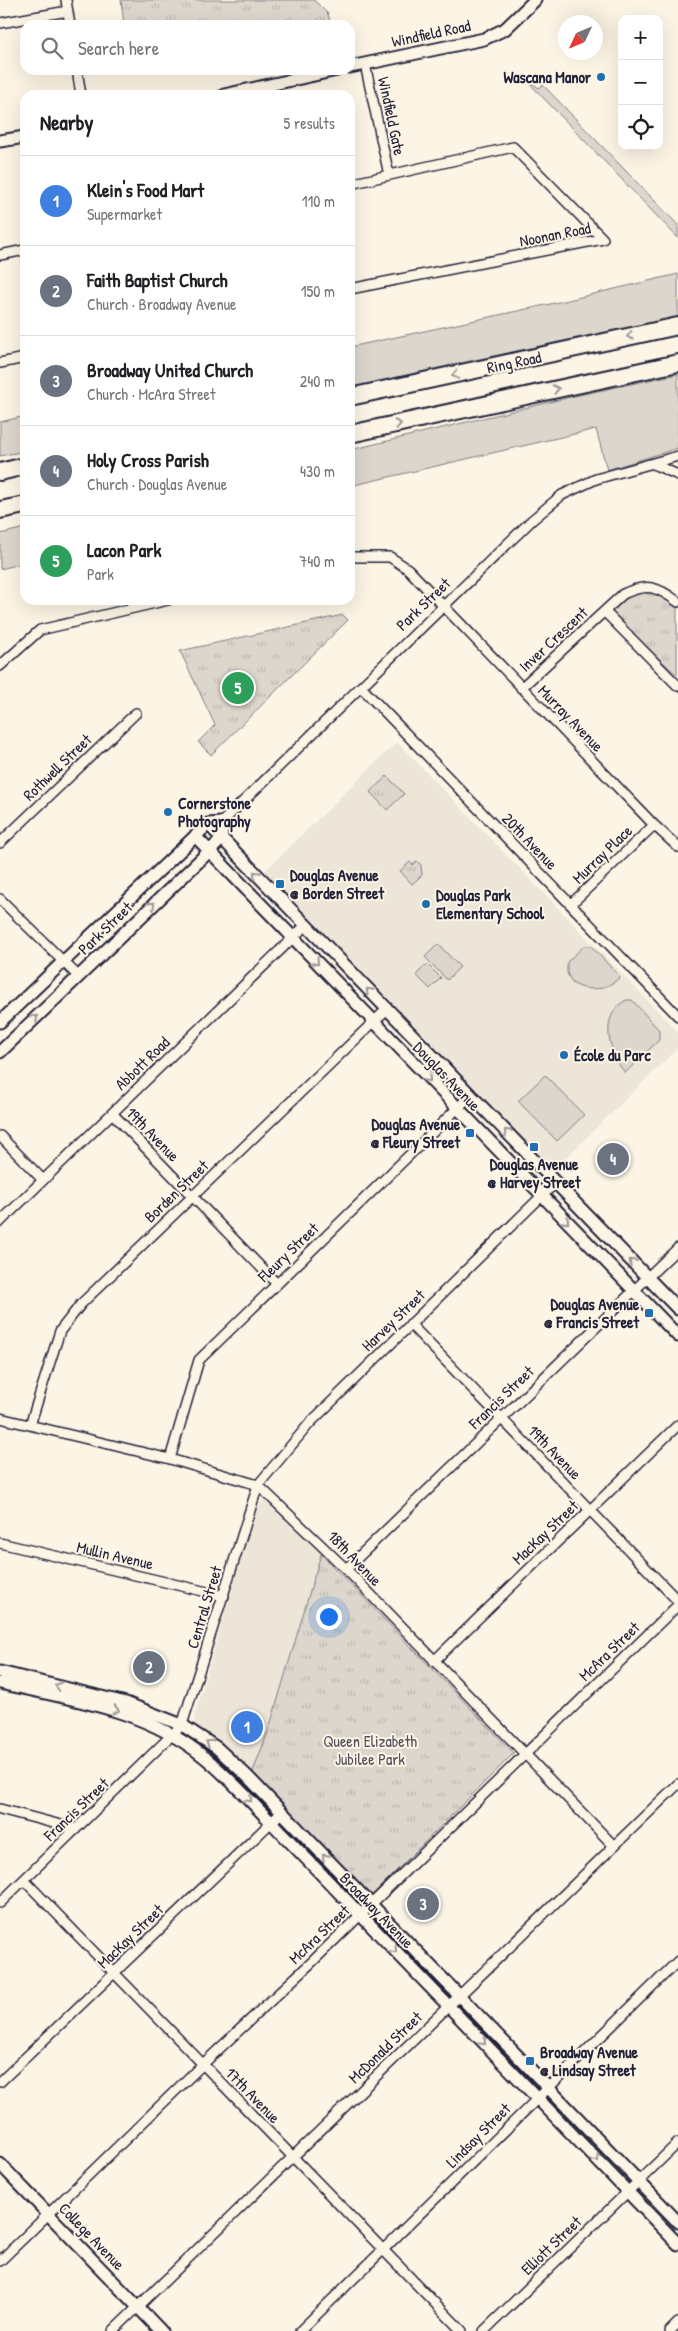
<!DOCTYPE html>
<html lang="en">
<head>
<meta charset="utf-8">
<style>
  body { margin:0; font-family:"Patrick Hand",sans-serif; background:#f2f2f2; color:#202124 }
  .controls { position:absolute; right:15px; top:15px; display:grid; overflow:hidden; border-radius:10px; box-shadow:0 5px 20px #0002 }
  .controls button { width:45px; height:45px; display:grid; place-items:center; padding:0; border:0; border-bottom:1px solid #e0e0e0; background:#fff; color:#202124; font:25px sans-serif }
  .compass { position:absolute; left:558px; top:15px; width:45px; height:45px; border-radius:50%; background:#fff; box-shadow:0 5px 20px #0002; rotate:226deg }
  .you { position:absolute; left:328px; top:1616px; width:18px; height:18px; margin:-12px; border:4px solid #fff; border-radius:50%; background:#1a73e8; box-shadow:0 0 0 8px #1a73e833 }
  .badge { display:grid; place-items:center; width:32px; height:32px; border-radius:50%; background:#d93025; color:#fff; font-size:16px; font-weight:700 }
  .pin { position:absolute; translate:-50% -50%; border:2px solid #fff; box-shadow:0 1px 5px #0006 }
  .list { margin:0; padding:0; list-style:none }
  h2 { display:flex; justify-content:space-between; align-items:center; height:65px; margin:0; padding:0 20px; font-size:21px }
  h2 small { font-size:16px; font-weight:400; color:#757577 }
  .list li { display:grid; grid-template-columns:32px 1fr auto; gap:15px; align-items:center; box-sizing:border-box; height:90px; padding:0 20px; border-top:1px solid #e0e0e0 }
  .list b { display:block; font-size:19px; white-space:nowrap }
  .list p { margin:0; font-size:16px; white-space:nowrap; color:#757577 }
  .list em { font-size:16px; font-style:normal; color:#757577 }
  .icon { flex:none; width:28px; height:28px; fill:none; stroke:currentColor; stroke-width:2; stroke-linecap:round; stroke-linejoin:round }
  .map { position:relative; flex:none; width:678px; height:2331px; overflow:hidden }
  .search { position:absolute; background:#fff; box-shadow:0 5px 20px #0002; left:20px; top:20px; width:335px; height:55px; display:flex; align-items:center; gap:12px; box-sizing:border-box; padding:0 18px; border-radius:15px; color:#757577; font-size:19px }
  .panel { position:absolute; background:#fff; box-shadow:0 5px 20px #0002; left:20px; top:90px; width:335px; height:515px; border-radius:15px }
  .map>svg:first-child { display:block }
  .built { fill:#ece5d8 }
  .green { fill:#dcd6cc; stroke:#7f7c84 }
  .park { fill:url(#park-tufts); stroke:#7f7c84 }
  .lines { fill:none; stroke-linecap:round; stroke-linejoin:round }
  .minor-casing { stroke:#22223b; stroke-width:12 }
  .tertiary-casing { stroke:#22223b; stroke-width:15 }
  .motorway-casing { stroke:#22223b; stroke-width:20 }
  .minor { stroke:#fcf5e5; stroke-width:9 }
  .tertiary { stroke:#fcf5e5; stroke-width:11 }
  .motorway { stroke:#fcf5e5; stroke-width:16 }
  .oneway { stroke:#9a9698 }
  .poi-dot { fill:#1f6fb2; stroke:#fcf5e5; stroke-width:2 }
  .labels { text-anchor:middle; stroke-width:4; stroke-linejoin:round; paint-order:stroke }
  .street-label { font-size:16px; fill:#22223b; stroke:#fcf5e5 }
  .poi-label { font-size:16px; font-weight:bold; fill:#22223b; stroke:#fcf5e5; text-anchor:start }
  .park-label { font-size:16px; fill:#504f5f; stroke:#fcf5e5 }
</style>
</head>
<body>
<div class="map">
<svg width="678" height="2331" viewBox="0 0 678 2331">
  <defs>
    <pattern id="park-tufts" width="24" height="20" patternUnits="userSpaceOnUse" patternTransform="scale(1.25)"><rect width="24" height="20" fill="#dcd6cc"/><path d="M3 7l-1-3M5 7V3M7 7l1-3M15 17l-1-3M17 17v-4M19 17l1-3" fill="none" stroke="#bcb7b0"/></pattern>
  </defs>
  <rect width="100%" height="100%" fill="#fcf5e5"/>
  <filter id="ink" filterUnits="userSpaceOnUse"><feTurbulence type="fractalNoise" baseFrequency=".02" numOctaves="2"/><feDisplacementMap in="SourceGraphic" scale="10" xChannelSelector="R" yChannelSelector="G"/><feConvolveMatrix kernelMatrix="1 2 1 2 8 2 1 2 1" color-interpolation-filters="sRGB"/></filter>
  <g filter="url(#ink)">
    <path class="built" d="M397,742L678,1032V1048L554,1169L265,871Z
      M263,1501H269L321,1554L269,1729L252,1774L200,1732L195,1725L194,1718L255,1509Z"/>
    <path class="green" d="M533,84L539,88L543,85L678,225V238L531,85Z
      M678,274V317L425,374L350,388V347L564,301Z
      M678,374V448L607,470L596,429L350,486V450L579,395Z
      M25,416V451L0,456V422Z
      M25,528V563L0,569V534Z
      M438,944L460,967L447,980L425,957Z
      M584,946H591L620,977C607,990 588,993 572,983L567,973V962Z
      M427,964L441,978L430,989L416,975Z
      M626,1000H632L659,1030V1040L625,1073C609,1053 598,1016 626,1000Z
      M545,1075L584,1115L557,1141L518,1101Z"/>
    <path class="park" d="M121,0H314L328,14L331,25H124Z
      M640,591L661,594L677,605V675L609,613L625,599Z
      M343,615L348,620L211,755L198,742L215,725L180,651Z
      M387,776L404,794L387,810L370,792Z
      M417,861L421,865L422,875L412,884L400,871L410,862L413,865Z
      M321,1554L514,1753L369,1898L252,1774L269,1729Z"/>
    <g class="lines">
      <defs>
        <path id="minor" d="M66,0L70,25
          M0,23L68,11
          M365,64L389,175
          M77,70L81,95
          M350,184L513,147L603,239L350,289
          M0,255L25,250
          M0,363L25,358
          M653,464L678,475
          M350,557H390L408,569L654,825L678,847
          M605,612L678,686
          M0,666L40,630L168,600
          M361,687L678,1016
          M521,688L623,594C647,583 657,586 678,602
          M221,823L532,520L562,495L596,479L678,456
          M0,843L136,713
          M0,899L78,976
          M571,904L654,825
          M112,1113L277,1284
          M0,1136L42,1179
          M0,1222L305,926
          M410,1324L678,1601
          M0,1418L170,1459L258,1485L346,1569L614,1846
          M30,1425L60,1331L81,1304L387,1009
          M170,1459L199,1360L471,1095
          M0,1543L224,1596
          M346,1569L678,1248
          M434,1661L678,1425
          M0,1809L76,1829
          M24,1880L462,2331
          M0,1903L182,1725L258,1485L310,1423L555,1183
          M0,2082L282,1812
          M0,2261L203,2064L312,1962L678,1605
          M113,2331L678,1784
          M300,2331L678,1961
          M484,2331L678,2143
          M670,2331L678,2323"/>
        <path id="tertiary" d="M350,67L484,39L505,29L535,0
          M224,95L337,70
          M0,141L25,137
          M208,824L678,1309
          M195,836L678,1336
          M0,1022L208,824L221,823L222,839L0,1052
          M0,1672L126,1703L182,1725L217,1748L247,1776L678,2222
          M0,1683C70,1699 145,1709 203,1756C228,1776 249,1800 271,1822L678,2244
          M0,2164L161,2331"/>
        <path id="motorway" d="M350,397L678,326
          M350,434L678,363
          M0,472L25,466
          M0,510L25,505"/>
      </defs>
      <use href="#minor" class="minor-casing"/>
      <use href="#tertiary" class="tertiary-casing"/>
      <use href="#motorway" class="motorway-casing"/>
      <use href="#minor" class="minor"/>
      <use href="#tertiary" class="tertiary"/>
      <use href="#motorway" class="motorway"/>
    </g>
    <defs><path id="oneway-chevron" d="M-2-3.5L2.5 0L-2 3.5" fill="none" stroke-width="1.6" stroke-linecap="round" stroke-linejoin="round" transform="scale(1.25)"/></defs>
    <g class="oneway">
      <use href="#oneway-chevron" transform="translate(630 336) rotate(167)"/>
      <use href="#oneway-chevron" transform="translate(455 375) rotate(168)"/>
      <use href="#oneway-chevron" transform="translate(556 389) rotate(-12)"/>
      <use href="#oneway-chevron" transform="translate(398 424) rotate(-12)"/>
      <use href="#oneway-chevron" transform="translate(256 874) rotate(-133)"/>
      <use href="#oneway-chevron" transform="translate(152 905) rotate(-44)"/>
      <use href="#oneway-chevron" transform="translate(316 962) rotate(46)"/>
      <use href="#oneway-chevron" transform="translate(369 991) rotate(-135)"/>
      <use href="#oneway-chevron" transform="translate(35 1018) rotate(-44)"/>
      <use href="#oneway-chevron" transform="translate(428 1079) rotate(46)"/>
      <use href="#oneway-chevron" transform="translate(507 1132) rotate(-134)"/>
      <use href="#oneway-chevron" transform="translate(566 1221) rotate(45)"/>
      <use href="#oneway-chevron" transform="translate(632 1262) rotate(-134)"/>
      <use href="#oneway-chevron" transform="translate(58 1686) rotate(-166)"/>
      <use href="#oneway-chevron" transform="translate(116 1710) rotate(16)"/>
      <use href="#oneway-chevron" transform="translate(209 1743) rotate(-147)"/>
      <use href="#oneway-chevron" transform="translate(249 1799) rotate(46)"/>
      <use href="#oneway-chevron" transform="translate(325 1857) rotate(-134)"/>
      <use href="#oneway-chevron" transform="translate(394 1950) rotate(46)"/>
      <use href="#oneway-chevron" transform="translate(483 2042) rotate(46)"/>
      <use href="#oneway-chevron" transform="translate(596 2159) rotate(46)"/>
    </g>
  </g>
  <g class="poi-dot">
    <circle cx="601" cy="77" r="5"/>
    <circle cx="168" cy="812" r="5"/>
    <rect x="275" y="879" width="10" height="10" rx="2.5"/>
    <circle cx="426" cy="904" r="5"/>
    <circle cx="564" cy="1055" r="5"/>
    <rect x="465" y="1128" width="10" height="10" rx="2.5"/>
    <rect x="529" y="1142" width="10" height="10" rx="2.5"/>
    <rect x="644" y="1308" width="10" height="10" rx="2.5"/>
    <rect x="525" y="2056" width="10" height="10" rx="2.5"/>
  </g>
  <g class="labels">
    <g class="street-label">
      <text transform="translate(431 33) rotate(-12)" y="6">Windfield Road</text>
      <text transform="translate(392 116) rotate(78)" y="6">Windfield Gate</text>
      <text transform="translate(555 234) rotate(-11)" y="6">Noonan Road</text>
      <text transform="translate(514 362) rotate(-12)" y="6">Ring Road</text>
      <text transform="translate(423 604) rotate(-44)" y="6">Park Street</text>
      <text transform="translate(553 639) rotate(-43)" y="6">Inver Crescent</text>
      <text transform="translate(571 718) rotate(46)" y="6">Murray Avenue</text>
      <text transform="translate(57 767) rotate(-44)" y="6">Rothwell Street</text>
      <text transform="translate(530 841) rotate(46)" y="6">20th Avenue</text>
      <text transform="translate(602 854) rotate(-44)" y="6">Murray Place</text>
      <text transform="translate(105 928) rotate(-44)" y="6">Park Street</text>
      <text transform="translate(142 1063) rotate(-44)" y="6">Abbott Road</text>
      <text transform="translate(447 1076) rotate(46)" y="6">Douglas Avenue</text>
      <text transform="translate(153 1134) rotate(46)" y="6">19th Avenue</text>
      <text transform="translate(176 1191) rotate(-44)" y="6">Borden Street</text>
      <text transform="translate(288 1252) rotate(-44)" y="6">Fleury Street</text>
      <text transform="translate(393 1320) rotate(-44)" y="6">Harvey Street</text>
      <text transform="translate(501 1397) rotate(-44)" y="6">Francis Street</text>
      <text transform="translate(555 1452) rotate(46)" y="6">19th Avenue</text>
      <text transform="translate(545 1532) rotate(-44)" y="6">MacKay Street</text>
      <text transform="translate(115 1555) rotate(13)" y="6">Mullin Avenue</text>
      <text transform="translate(355 1558) rotate(46)" y="6">18th Avenue</text>
      <text transform="translate(204 1607) rotate(-73)" y="6">Central Street</text>
      <text transform="translate(609 1651) rotate(-44)" y="6">McAra Street</text>
      <text transform="translate(76 1809) rotate(-44)" y="6">Francis Street</text>
      <text transform="translate(377 1910) rotate(46)" y="6">Broadway Avenue</text>
      <text transform="translate(319 1934) rotate(-44)" y="6">McAra Street</text>
      <text transform="translate(130 1936) rotate(-44)" y="6">MacKay Street</text>
      <text transform="translate(385 2047) rotate(-44)" y="6">McDonald Street</text>
      <text transform="translate(253 2095) rotate(46)" y="6">17th Avenue</text>
      <text transform="translate(478 2135) rotate(-45)" y="6">Lindsay Street</text>
      <text transform="translate(92 2236) rotate(46)" y="6">College Avenue</text>
      <text transform="translate(551 2245) rotate(-44)" y="6">Elliott Street</text>
    </g>
    <g class="poi-label">
      <text x="591" y="83" text-anchor="end">Wascana Manor</text>
      <text x="178" y="809">Cornerstone<tspan x="178" dy="18">Photography</tspan></text>
      <text x="290" y="881">Douglas Avenue<tspan x="290" dy="18">@ Borden Street</tspan></text>
      <text x="436" y="901">Douglas Park<tspan x="436" dy="18">Elementary School</tspan></text>
      <text x="574" y="1061">École du Parc</text>
      <text x="460" y="1130" text-anchor="end">Douglas Avenue<tspan x="460" dy="18">@ Fleury Street</tspan></text>
      <text x="534" y="1170" text-anchor="middle">Douglas Avenue<tspan x="534" dy="18">@ Harvey Street</tspan></text>
      <text x="639" y="1310" text-anchor="end">Douglas Avenue<tspan x="639" dy="18">@ Francis Street</tspan></text>
      <text x="540" y="2058">Broadway Avenue<tspan x="540" dy="18">@ Lindsay Street</tspan></text>
    </g>
    <g class="park-label">
      <text x="370" y="1747">Queen Elizabeth<tspan x="370" dy="18">Jubilee Park</tspan></text>
    </g>
  </g>
</svg>
<div class="controls">
<button>+</button>
<button>−</button>
<button><svg class="icon" aria-label="locate" viewBox="0 0 24 24"><circle cx="12" cy="12" r="6"/><path d="M12 2v4M12 18v4M2 12h4M18 12h4"/></svg></button>
</div>
<svg class="compass" viewBox="-18 -18 36 36"><path d="M0-13l5 13h-10z" fill="#e53935"/><path d="M0 13l5-13h-10z" fill="#757577"/></svg>
<div class="you"></div>
<div class="pin badge" style="left:247px;top:1727px;background:#3f7fe0">1</div>
<div class="pin badge" style="left:149px;top:1667px;background:#6b7280">2</div>
<div class="pin badge" style="left:423px;top:1904px;background:#6b7280">3</div>
<div class="pin badge" style="left:613px;top:1159px;background:#6b7280">4</div>
<div class="pin badge" style="left:238px;top:688px;background:#2e9e5b">5</div>
<div class="search"><svg class="icon" aria-label="search" viewBox="0 0 24 24"><circle cx="10" cy="10" r="6"/><path d="M15 15l6 6"/></svg>Search here</div>
<section class="panel">
<h2>Nearby<small>5 results</small></h2>
<ul class="list">
<li><span class="badge" style="background:#3f7fe0">1</span><div><b>Klein's Food Mart</b><p>Supermarket</p></div><em>110 m</em></li>
<li><span class="badge" style="background:#6b7280">2</span><div><b>Faith Baptist Church</b><p>Church · Broadway Avenue</p></div><em>150 m</em></li>
<li><span class="badge" style="background:#6b7280">3</span><div><b>Broadway United Church</b><p>Church · McAra Street</p></div><em>240 m</em></li>
<li><span class="badge" style="background:#6b7280">4</span><div><b>Holy Cross Parish</b><p>Church · Douglas Avenue</p></div><em>430 m</em></li>
<li><span class="badge" style="background:#2e9e5b">5</span><div><b>Lacon Park</b><p>Park</p></div><em>740 m</em></li>
</ul>
</section>
</div>
</body>
</html>
